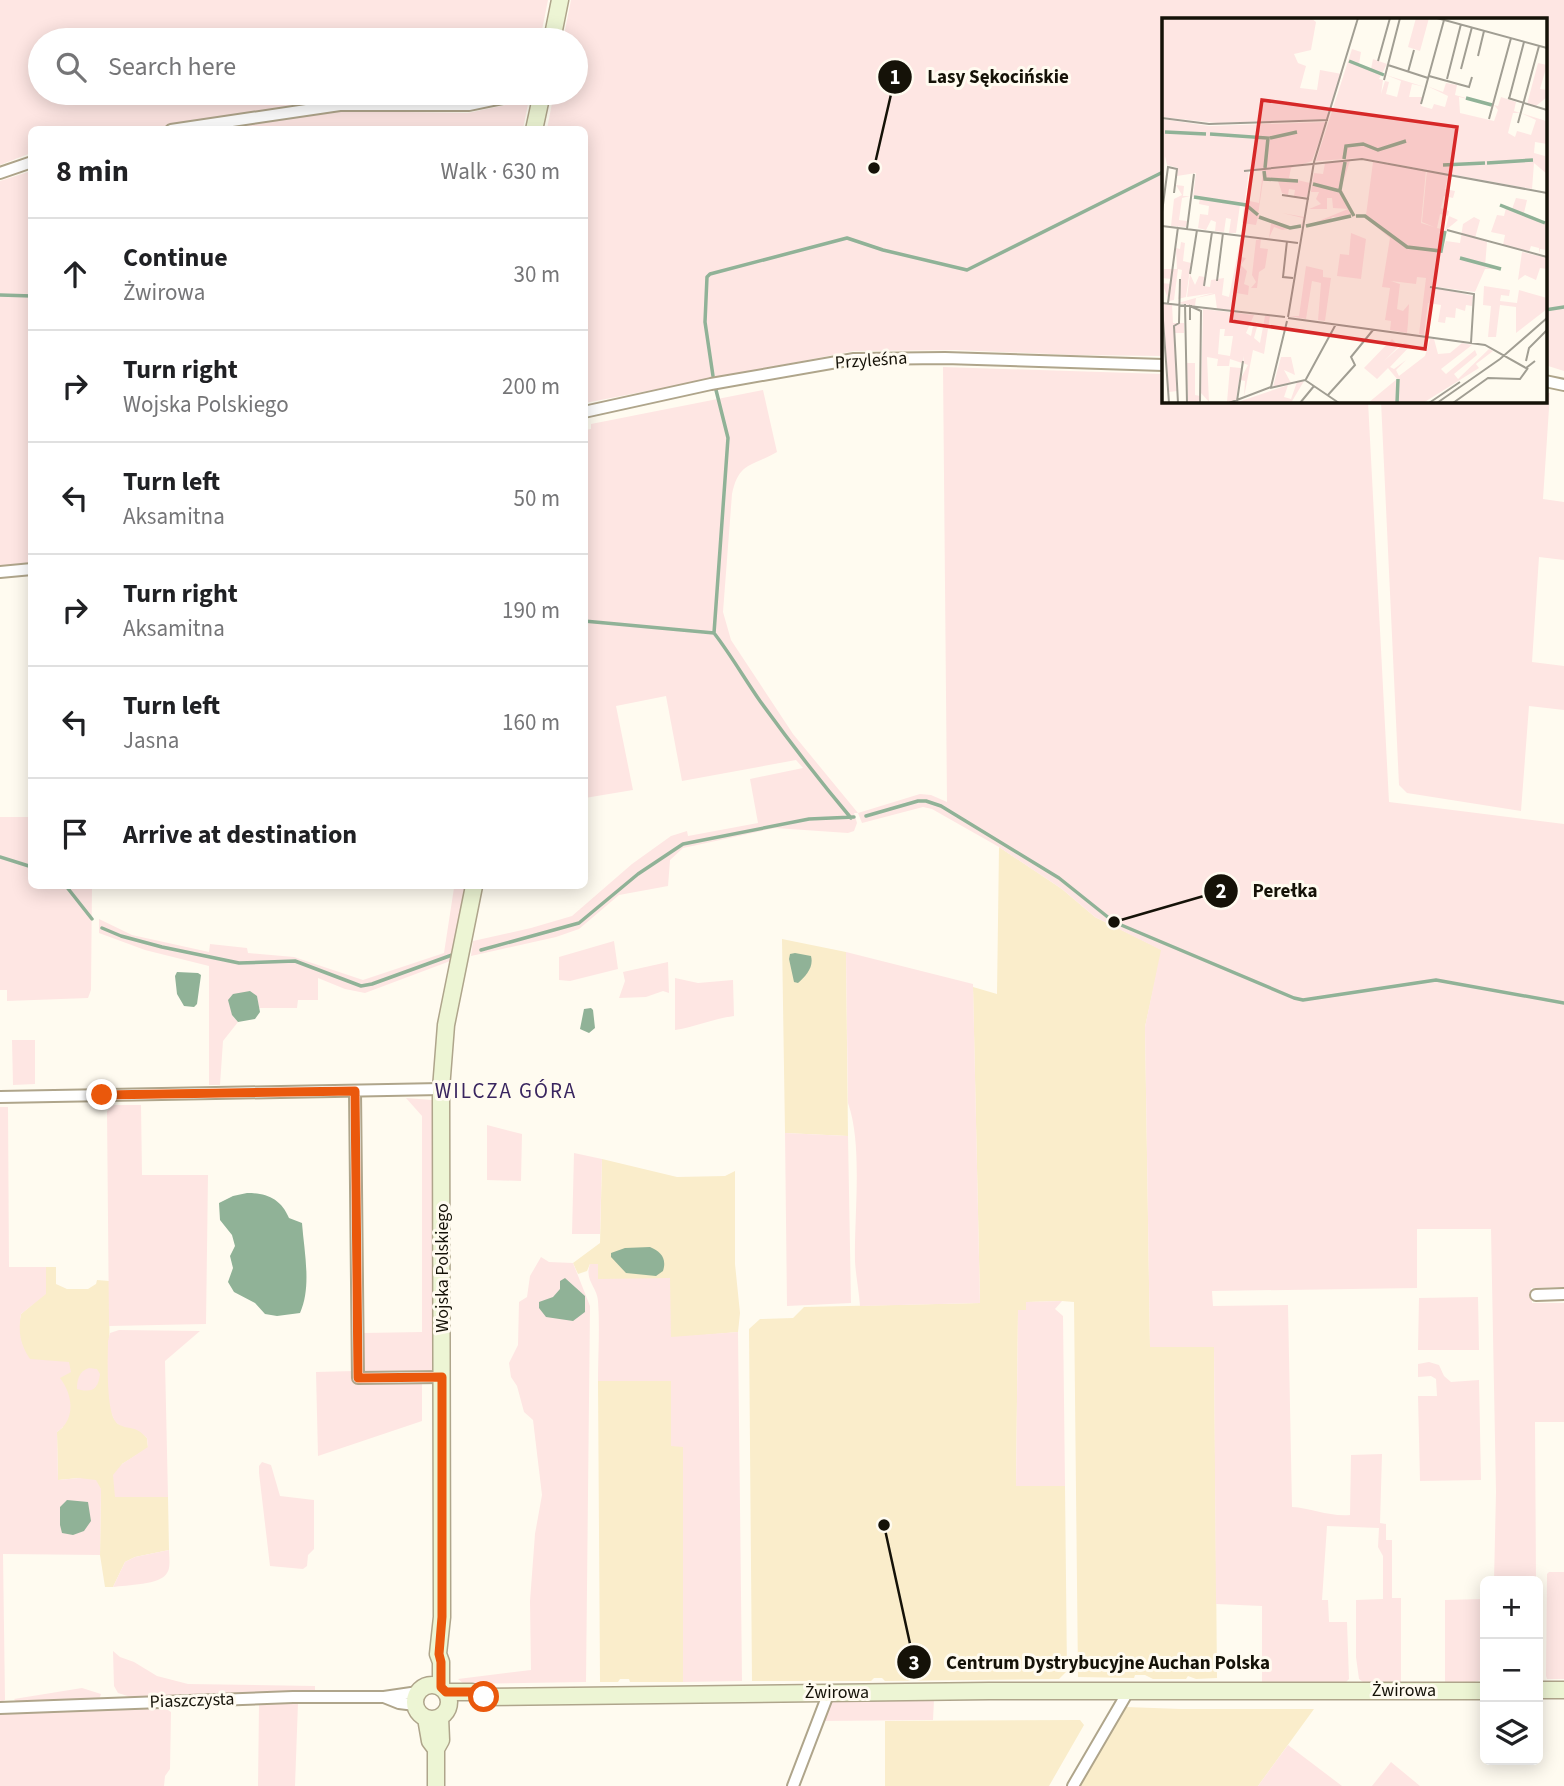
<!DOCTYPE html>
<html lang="en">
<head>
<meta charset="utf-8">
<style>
  body { margin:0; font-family:"Source Sans 3",sans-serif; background:#f2f2f2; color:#202124 }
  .controls { position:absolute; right:21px; bottom:21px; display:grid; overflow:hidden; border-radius:10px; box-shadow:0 4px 18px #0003 }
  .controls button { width:63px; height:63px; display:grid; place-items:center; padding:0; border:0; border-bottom:2px solid #e0e0e0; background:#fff; color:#202124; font:35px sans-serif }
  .stop { position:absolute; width:21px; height:21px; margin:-16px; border:5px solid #ea580c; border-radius:50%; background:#fff }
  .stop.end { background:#ea580c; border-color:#fff; box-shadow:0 2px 7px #0008 }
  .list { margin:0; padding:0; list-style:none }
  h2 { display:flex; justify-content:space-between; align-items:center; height:91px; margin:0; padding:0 28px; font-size:30px }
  h2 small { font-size:23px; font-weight:400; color:#757577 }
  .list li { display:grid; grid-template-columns:46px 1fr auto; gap:21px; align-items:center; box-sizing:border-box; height:112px; padding:0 28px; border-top:2px solid #e0e0e0 }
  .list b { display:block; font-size:26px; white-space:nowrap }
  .list p { margin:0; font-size:23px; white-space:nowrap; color:#757577 }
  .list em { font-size:23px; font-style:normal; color:#757577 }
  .icon { flex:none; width:38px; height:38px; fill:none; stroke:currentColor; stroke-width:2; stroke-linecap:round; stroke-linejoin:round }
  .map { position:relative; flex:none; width:1564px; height:1786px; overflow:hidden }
  .search { position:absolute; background:#fff; box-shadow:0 4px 18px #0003; left:28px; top:28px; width:560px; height:77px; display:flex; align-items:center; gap:18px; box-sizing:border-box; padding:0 24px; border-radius:38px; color:#757577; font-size:26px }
  .panel { position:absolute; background:#fff; box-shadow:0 4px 18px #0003; left:28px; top:126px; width:560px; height:763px; border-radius:10px }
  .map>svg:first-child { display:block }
  .built { fill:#faedcb }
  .green { fill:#fee6e3 }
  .water { fill:#90b297 }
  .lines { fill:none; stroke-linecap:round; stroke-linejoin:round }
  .stream { stroke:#90b297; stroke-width:3.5 }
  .street-casing { stroke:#afa58b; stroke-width:14 }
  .secondary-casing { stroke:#afa58b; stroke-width:19 }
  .street { stroke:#fff; stroke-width:10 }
  .secondary { stroke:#edf5d4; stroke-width:16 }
  .route { stroke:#ea580c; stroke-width:9 }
  .labels { text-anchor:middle; stroke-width:6; stroke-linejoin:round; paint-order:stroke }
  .street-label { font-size:18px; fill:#151208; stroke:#fffbf0 }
  .quarter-label { font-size:21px; letter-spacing:2px; fill:#39255f; stroke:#fffbf0 }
  .inset-river { fill:none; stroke:#90b297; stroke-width:3.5 }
  .inset-road { fill:none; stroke:#a19e93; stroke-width:2 }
  .view { fill:#d62828; fill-opacity:0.15; stroke:#d62828; stroke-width:3.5 }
  .inset-edge { fill:none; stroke:#151208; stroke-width:3.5 }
  .leader { fill:none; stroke:#151208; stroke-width:2.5 }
  .callout-dot { fill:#151208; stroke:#fffbf0; stroke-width:2.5 }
  .mark-label { font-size:21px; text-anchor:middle; font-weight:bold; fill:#fff }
  .callout-label { font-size:19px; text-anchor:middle; font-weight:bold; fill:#151208; stroke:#fffbf0; stroke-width:6; stroke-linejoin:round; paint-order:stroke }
</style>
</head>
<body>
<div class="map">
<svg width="1564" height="1786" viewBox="0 0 1564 1786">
  <rect width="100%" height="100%" fill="#fffbf0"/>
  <path class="built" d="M999,847L1062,889L1095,917L1162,950L1145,1027L1150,1346L1214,1347L1217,1678L1196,1679L1188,1676L1186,1679H1153L1145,1675H1135L1134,1678L1078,1677L1074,1302L1062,1301L1027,1302L1026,1310L1018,1311L1016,1485L1065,1486L1067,1671L1059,1679L885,1681L882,1678H874L871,1681H752L749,1329L760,1319L793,1318L804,1307L980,1303L973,987L997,994Z
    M782,939L846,952L848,1136L785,1133Z
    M602,1159L677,1177L725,1176L735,1171V1264L740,1313L738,1332L671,1338L598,1279L590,1264L587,1271L578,1274L573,1263L600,1243Z
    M46,1267H56V1284L67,1289H88L96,1284L97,1280L109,1281L110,1401L113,1417L118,1424L138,1428L147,1438L148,1448L122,1464L115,1497H168L169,1550L135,1557L125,1562L113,1587H105L100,1555L101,1489L79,1478L58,1480L57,1432L63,1427L23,1348L18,1331L21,1314L46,1293Z
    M598,1381H671L672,1446H683V1682H630L629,1679H620L618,1682H600Z
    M1126,1707L1181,1709H1314L1258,1786H1079Z
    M1080,1720L1084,1725L1049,1786H885V1721Z"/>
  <path class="green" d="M0,0H548L540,40H40V93H493L457,99L337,98L152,129L32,130L31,153L0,165Z
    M571,0H1564V371L1545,365V19H1163V356L1073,355L955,350L854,351L585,403L584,130L547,129L554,93H576V40H563Z
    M520,102L528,104L523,129L206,130L340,111L468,113Z
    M31,171V567L0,571V181Z
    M943,367L1163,374V401H1368L1389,802L1564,824V1287L1531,1288L1532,1303H1564V1422H1535L1536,1581H1494L1496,1492L1491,1229H1417V1288L1212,1291L1213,1306L1288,1305L1292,1507C1311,1508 1330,1517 1350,1515L1351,1455L1382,1454L1380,1523L1386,1524V1540H1392V1598H1401V1682H1363L1359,1679L1356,1657V1600L1383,1599V1556L1378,1547L1379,1528L1327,1526L1322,1600H1328L1329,1622H1347L1349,1679L1344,1684L1262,1682V1606L1216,1604L1214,1347H1150L1145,1027L1161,950L1095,917L1062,889L999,847L932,809L923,807L862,823L858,813H854L857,823L854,831L848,833L775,828L683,848L670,860L668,886L619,895L579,929L556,937L471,956L473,941L531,928L572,916L632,864L671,836L687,831L688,836L758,823L750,779L803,768L796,760L682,781L666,696L616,706L633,790L585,798L584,430L591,429V424L763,390L777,452C751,467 739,462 732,494L723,612L731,640L793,734L858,813L920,794L931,795L947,802Z
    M1545,392L1550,393L1543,499L1564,502V560L1539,557L1532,662L1564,666V710L1529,706L1521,811L1407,793L1399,785L1381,401H1545Z
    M0,817H31L32,886H92L91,990L88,998L7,1001V990H0Z
    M452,886H466L453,960L365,993L345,989L318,978V1000H298L297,1008H259L257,996L232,1015L238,1022L223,1041L220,1085H209V966L145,950L99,933V919L132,935L209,952L210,944L247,948L248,953L294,957L363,980L444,953L454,888Z
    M614,941L618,969L570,981L559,980V957Z
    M846,952L973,984L980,1303L860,1306C859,1291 856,1277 855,1262C854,1216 863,1145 848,1103Z
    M668,962L669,993L663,991L646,997L619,998L625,981L623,972Z
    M675,978L698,983L733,980L734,1016C712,1019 695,1027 675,1030Z
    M12,1040H35V1084L13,1085Z
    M406,1098L432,1100L437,1135L432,1372L365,1373L363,1372V1333L422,1332V1116Z
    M114,1105H141L142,1175H208L206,1324L109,1326L107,1111Z
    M0,1107H8L9,1267H46V1294L21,1314C18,1332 20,1344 30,1359L69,1362L71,1372L60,1378C73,1395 76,1419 57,1432L58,1480L79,1478L96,1480L101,1489L100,1555L3,1554L5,1700L0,1702Z
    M487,1125L522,1134L521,1181L487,1180Z
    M785,1133L848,1136L851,1303L787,1306Z
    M574,1153L602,1159L600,1234H572Z
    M541,1257L549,1262L573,1263L590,1306L586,1682L464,1684L458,1679L531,1670L530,1601L535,1534L542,1495L533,1420L524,1412L517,1386L511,1377L509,1363L518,1345L519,1302L527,1297L530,1276Z
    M590,1264H598V1279L670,1278L671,1337L738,1332L742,1681L683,1682V1447L671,1446V1381H598C598,1355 600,1327 598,1301C597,1287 584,1280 590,1264Z
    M1478,1297L1479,1350H1418L1419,1298Z
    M1062,1301L1055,1309L1063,1316L1065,1486H1016L1018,1310H1026V1302Z
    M119,1330L200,1331L165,1361L168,1497H115L113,1475L122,1464L148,1447L147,1438C134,1424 130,1431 118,1424C105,1416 108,1357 108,1341L110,1333Z
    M1429,1362L1439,1365L1444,1376L1451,1382L1479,1380L1481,1480L1420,1481L1418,1396H1437L1436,1379L1431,1376L1418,1377V1364Z
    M89,1368L97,1369L100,1374C98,1390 92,1393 77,1389C77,1380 79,1371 89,1368Z
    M354,1371L355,1382L422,1381V1421L318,1456L316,1372Z
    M262,1462L271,1465L280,1496L314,1500V1549L308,1555L307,1566L303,1569L270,1566L259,1473V1466Z
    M169,1550C169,1557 171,1567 167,1573C161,1585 126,1585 113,1587L125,1562L135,1557Z
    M1549,1572H1564V1679H1547L1546,1676L1547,1574Z
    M1482,1599L1484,1679L1471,1683H1445V1600Z
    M113,1651L120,1657L134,1662L157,1676L188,1684L315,1686V1691L134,1698L118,1693L114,1686Z
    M82,1688L101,1694L100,1697L95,1700L17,1702L14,1699Z
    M934,1700L933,1720L821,1721L832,1701Z
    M298,1703L295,1786H258L259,1705Z
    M165,1708L171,1712L170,1769L165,1776L164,1786H0V1713Z
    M1288,1745L1342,1786H1258Z
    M1391,1762L1420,1786H1372Z"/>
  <path class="water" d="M795,953L811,956C814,967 806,976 798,983L794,982L789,959L790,954Z
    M177,972L198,973L201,975L197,1004L194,1007L184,1006L177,994L175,976Z
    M250,991L257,996L260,1012L255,1019L238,1022L232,1015L228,1000L233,994Z
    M591,1008L593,1010L595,1028L589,1033L580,1029L584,1009Z
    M247,1193C267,1193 281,1199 289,1218L302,1223C304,1251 312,1286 300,1313L277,1316L265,1314L255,1303L234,1292L228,1282L233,1268L230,1256L235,1246L232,1235L220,1220L219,1203L233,1196Z
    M650,1247C661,1252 667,1258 663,1271L656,1276L626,1273L611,1257V1253L625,1248Z
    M565,1278L585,1296V1312L573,1321L546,1317L539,1308V1302L553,1297L560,1289V1281Z
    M67,1500L88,1502L91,1521L84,1531L73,1535L62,1533L60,1525V1507Z"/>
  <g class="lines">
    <path class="stream" d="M0,295L32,296
      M1545,310L1564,307
      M713,376L705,322L707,277L710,274L847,238L883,250L967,270L1163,172
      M584,621L714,633C731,655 744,678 760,701C789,741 819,780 851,818
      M714,633L728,438L716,390
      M866,816L918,801H926L941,806L1059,878L1114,922L1294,998L1303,1000L1436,980L1564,1003
      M0,857L32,867
      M66,886L92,919
      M102,928L121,936L162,947L239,963L295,961L361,986L372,984L452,955
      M481,950L579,923L638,874L683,844L809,819L854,817"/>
    <defs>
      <path id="street" d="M171,130L340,105H469L527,93
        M0,173L32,162
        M1545,381L1564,385
        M584,412L711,384L854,359L945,358L1163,365
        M0,572L32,569
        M355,1091L358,1378L442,1377
        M0,1097L441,1089
        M1536,1295L1564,1294
        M384,1697L399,1703L415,1705
        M0,1708L293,1697H384L418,1692
        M793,1786L829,1692
        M1073,1786L1129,1690"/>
      <path id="secondary" d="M552,40L560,0
        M534,130L542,93
        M415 1702a17 17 0 1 1 34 0a17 17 0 1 1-34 0Z
        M441,1687V1662L438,1654L442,1617L441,1089L446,1025L474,886
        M1538,1690H1564
        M446,1692H472L484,1697L989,1691H1485
        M426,1718L430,1741L436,1749
        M436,1786V1749L441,1740L440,1717"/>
    </defs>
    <use href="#street" class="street-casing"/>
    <use href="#secondary" class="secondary-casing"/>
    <use href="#street" class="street"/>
    <use href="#secondary" class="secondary"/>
  </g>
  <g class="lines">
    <path class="route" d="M102,1095L355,1091L358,1378L442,1377V1617L439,1654L441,1662V1687L446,1692H472L484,1697"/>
  </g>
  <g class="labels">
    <g class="street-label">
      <text transform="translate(871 360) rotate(-4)" y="6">Przyleśna</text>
      <text transform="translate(442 1268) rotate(-90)" y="6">Wojska Polskiego</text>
      <text x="1404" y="1696">Żwirowa</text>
      <text x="837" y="1698">Żwirowa</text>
      <text transform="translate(192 1700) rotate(-2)" y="6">Piaszczysta</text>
    </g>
    <g class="quarter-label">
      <text x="506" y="1098">WILCZA GÓRA</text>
    </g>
  </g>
  <g transform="translate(1162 18)">
    <rect width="385" height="385" fill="#fffbf0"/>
    <path d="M0,0H149L154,4L149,32L132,36L136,45L144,48L138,70L155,72L158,52L180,56L165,101L55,105L0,99ZM254,0H267L258,33L246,29ZM190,31L199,34L197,46L209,51L211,41L225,46L217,61L221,62L219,76L223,63L227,64L224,76L235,79L239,63L224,57L263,69L250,66L247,79H260L259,88L270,91L272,86L283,89L286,78L265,68L281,74L284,65L295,67L293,77L330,87L297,79L298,95L332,103L336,92L332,87L336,88L339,79L354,84L352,93L358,95H351L346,115L353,119L355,113L369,117L374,102L359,95L384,103L385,99V126L373,124L372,135L383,138L385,156L372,145L370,171L200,140L154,143ZM376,45L385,47L378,71L385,72V79L374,88L365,86ZM0,101L47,108L164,104L150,143L129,150L127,160L148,165L145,179L132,178L133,172L127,171L126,177L120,175L116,163H101L96,197L128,210L139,208L141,200L120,195L142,199L140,209L120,212L112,209L107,220L109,205L96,199L94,207L80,205L82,188L78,187L74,215H67L69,201L64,200L62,214L53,213L54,204L49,202L44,212L36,210L38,196L46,197L47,188L37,186L38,179H31L34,155L15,158L16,150L5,147L3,138L0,189ZM87,153H101L97,185L83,182ZM188,143L179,170L193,198L204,197L211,144L264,152L259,205L272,209L260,204L265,152L286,158L283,171L293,173L291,180L282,178L279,190L287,193L286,198L278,196L275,210L283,212L287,198L296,202L284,212L279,237L284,223L298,225L301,206L312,199L318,202L313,220L325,224L323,249L340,251H323L313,274L268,268L311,278L310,288L304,287L303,293L294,290L293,300L284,299L283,305L276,304L279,287L266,285L262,317L257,316L264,260L255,259L254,266L229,263L238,266L235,291L241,293L247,286L246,305L245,315L228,312L229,303L223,302L228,270L220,269L228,220L201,198L170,199L168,203L142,209L186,191L171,190L170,180H165V191H147L159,186L154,181L157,174H149L152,155L161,156L163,145ZM14,167L22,168L21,178H28L20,180L17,202L25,203L24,209L9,208L12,181L20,177ZM354,180L365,182L362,195L383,205L385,232L378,231L377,236V230L369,228L367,234L341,227L343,217L329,214L335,197L342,198L344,190L338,186L350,191ZM189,215L204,221L199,261L175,258L178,236L187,237ZM79,219H82L79,239L84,240L79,247L85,253L82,266L87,268L86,277L74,275L71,293L55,291L53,276L34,280L33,288L16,285L51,275L25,279L28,256L33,267L37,258L43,259L42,268L48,269L49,262L62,260L60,277L67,279ZM99,221L98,230L106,231L103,250L97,254L95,270H89L94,264L90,257L94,222ZM19,224L23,225L21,243L29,245L24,279L16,281L20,252L16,251L12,282L7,283L0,265L9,266V261L0,260L2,251H15L14,230L18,231ZM360,234L385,240V251L378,250L374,262L363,257L356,262ZM144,248L161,252V259L169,260L163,303L156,302L159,265L150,263L144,301L128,298H137ZM322,268L348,272L347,278L339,277L338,283L355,285L357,272L385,280V291L354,315V289L338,287L334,319H326L329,288L321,287ZM0,285L10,286L11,305H22V315H12L15,373L7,374ZM41,291L92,297L84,315L89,318L91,308L95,309L92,320L98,325L103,298H108L102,336L91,332L82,379L83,363L78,362L86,347L81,345L82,338L80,345L68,341L67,348H55L56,341L45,339L47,384L39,375ZM58,311H63L62,318H71L68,338L56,336ZM230,321L237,328L222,343L242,325L249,327L228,349L232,351L244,342L234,352L237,358L263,338L268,321H272L276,336L288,335L300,325L310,327L279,351L284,356L313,332L315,337L292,356L296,361L327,331L331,333L314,346L317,350L261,385H206L235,361L226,350L215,361L202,350ZM119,339H129L133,357L122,352L129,365L111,369ZM25,345H33V377L38,378V385H26ZM68,349L79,350L74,382L65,384ZM142,363L129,385L76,384L126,367L122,379L129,381L135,364Z" fill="#fee6e3" fill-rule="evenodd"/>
    <path class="inset-river" d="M187,43L222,57M304,80L330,87M3,114L44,116M48,116L106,120L103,150M108,120L135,114M182,141L184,128L201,126L216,132L244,123M325,145L371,142M281,147L323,145M102,153L103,161L136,163M151,166L178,173L192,198M178,172L183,144M32,179L84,187L96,197M338,187L383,205M194,198H203L245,229L279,233L283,213M97,199L128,210L139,208M144,208L189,198M298,240L339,251M235,385L236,361"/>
    <path class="inset-road" d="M275,0L385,30M316,38L322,13M216,43L228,0M226,47L266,60M299,51L310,9M246,54L252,32M267,58L307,69L310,59M285,61L299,6M222,62L238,0M346,80L385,92M347,81L362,24M259,86L282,2M0,100L47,106L166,102M327,101L349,20M356,105L377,28M82,153L200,141L385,175M120,177L147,181M0,194L6,149L15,151L12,175M0,208L136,225M25,211L32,156M285,212L385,239M125,223L121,259L131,260M28,256L35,212M55,263L61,215M42,268L50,214M268,269L312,276L309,325M0,285L123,299M6,285L16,209M23,286L25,385M0,288L7,385M126,299L152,144L196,0M126,300L323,327L364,350L373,343M28,302V288L39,293L38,385M364,343L367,330L385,312M143,363L174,306M108,370L143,362L177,385M166,377L193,347L189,339L211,312M75,383L81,343M16,385L12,308L17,305L18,261M67,385L109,369L125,303M138,385L152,368M267,385L298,364M275,385L338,341L385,300M291,385L326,360L358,361L366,350"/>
    <path class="view" d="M100,82L295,109L263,331L69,303Z"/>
    <rect width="385" height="385" class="inset-edge"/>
  </g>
  <path class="leader" d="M874 168L895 77M1114 922L1221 891M884 1525L914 1662"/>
  <g class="callout-dot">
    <circle cx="874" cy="168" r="7"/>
    <circle cx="1114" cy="922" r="7"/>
    <circle cx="884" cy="1525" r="7"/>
    <circle cx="895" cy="77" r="18"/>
    <circle cx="1221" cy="891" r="18"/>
    <circle cx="914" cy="1662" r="18"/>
  </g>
  <g class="mark-label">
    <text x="895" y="84">1</text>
    <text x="1221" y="898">2</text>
    <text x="914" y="1670">3</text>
  </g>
  <g class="callout-label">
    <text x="998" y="83">Lasy Sękocińskie</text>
    <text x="1285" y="897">Perełka</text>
    <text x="1108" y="1669">Centrum Dystrybucyjne Auchan Polska</text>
  </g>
</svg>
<div class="controls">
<button>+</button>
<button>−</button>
<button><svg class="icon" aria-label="layers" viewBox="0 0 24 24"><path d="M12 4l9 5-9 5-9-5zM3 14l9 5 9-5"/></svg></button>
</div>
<div class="stop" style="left:484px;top:1697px"></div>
<div class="stop end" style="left:102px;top:1095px"></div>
<div class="search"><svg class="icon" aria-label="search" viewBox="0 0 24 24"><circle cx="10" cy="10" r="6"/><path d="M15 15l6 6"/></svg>Search here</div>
<section class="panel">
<h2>8 min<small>Walk · 630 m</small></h2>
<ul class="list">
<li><svg class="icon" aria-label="ahead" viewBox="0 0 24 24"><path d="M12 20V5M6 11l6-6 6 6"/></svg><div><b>Continue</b><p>Żwirowa</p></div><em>30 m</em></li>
<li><svg class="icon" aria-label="right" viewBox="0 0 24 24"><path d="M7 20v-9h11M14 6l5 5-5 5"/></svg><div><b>Turn right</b><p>Wojska Polskiego</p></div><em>200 m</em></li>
<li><svg class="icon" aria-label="left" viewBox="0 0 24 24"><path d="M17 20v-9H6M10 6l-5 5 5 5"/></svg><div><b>Turn left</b><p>Aksamitna</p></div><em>50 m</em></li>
<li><svg class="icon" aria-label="right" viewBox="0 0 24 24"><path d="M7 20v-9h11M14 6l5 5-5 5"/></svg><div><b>Turn right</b><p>Aksamitna</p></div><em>190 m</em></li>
<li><svg class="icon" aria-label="left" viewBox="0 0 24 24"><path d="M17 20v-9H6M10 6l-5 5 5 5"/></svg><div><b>Turn left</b><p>Jasna</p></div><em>160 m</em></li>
<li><svg class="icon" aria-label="arrive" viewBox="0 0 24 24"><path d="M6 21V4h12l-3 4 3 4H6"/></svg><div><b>Arrive at destination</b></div></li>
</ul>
</section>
</div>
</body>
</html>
